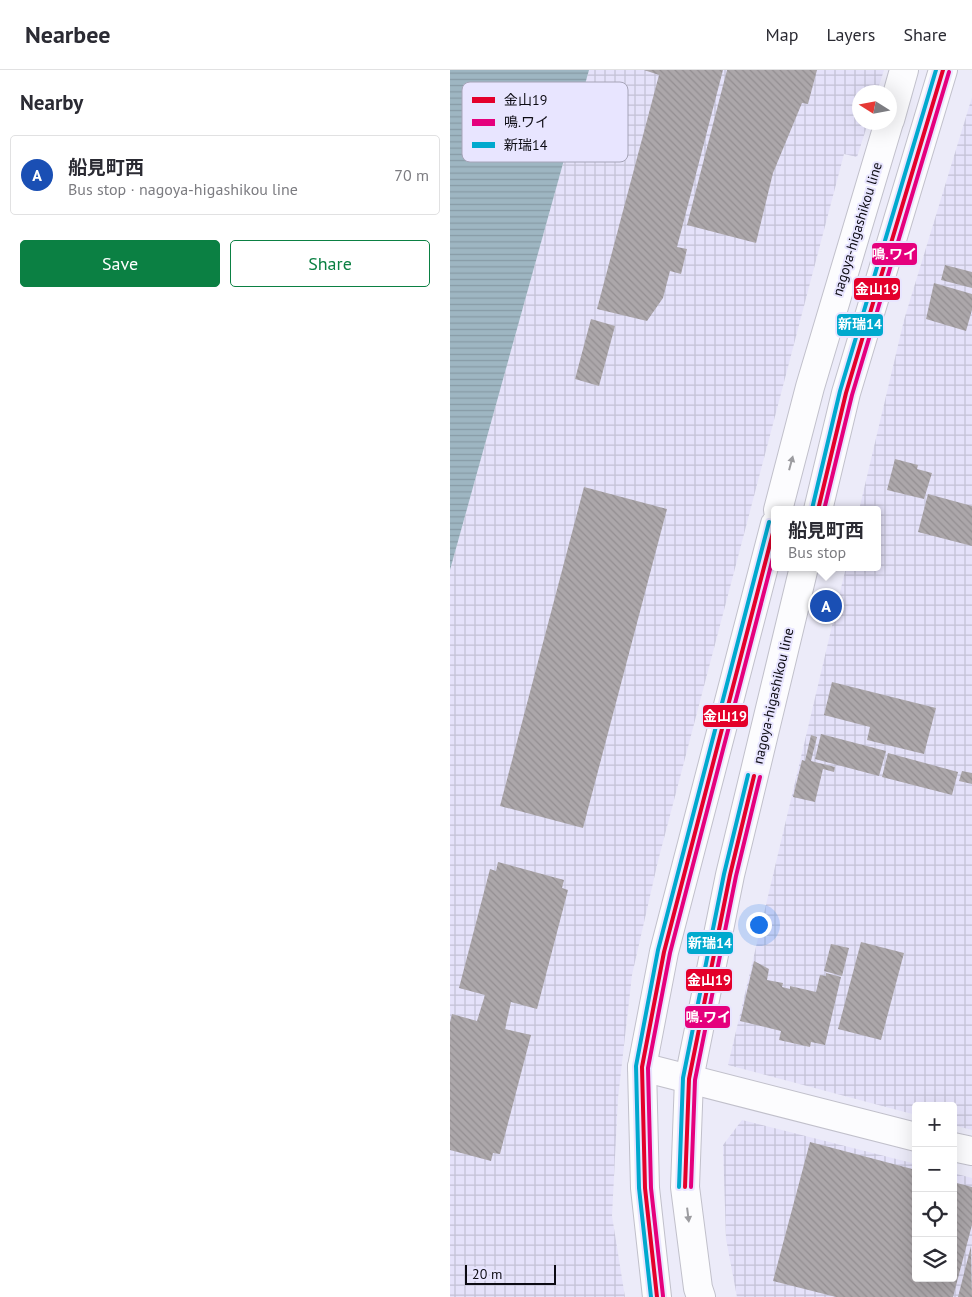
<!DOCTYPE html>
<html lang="en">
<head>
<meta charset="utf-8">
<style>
  body { margin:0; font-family:"PT Sans","Noto Sans JP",sans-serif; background:#f7f7f7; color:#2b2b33 }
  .controls { position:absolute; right:15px; bottom:15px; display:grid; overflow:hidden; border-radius:5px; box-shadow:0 5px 20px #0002 }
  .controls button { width:45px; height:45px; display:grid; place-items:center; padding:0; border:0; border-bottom:1px solid #e1e1e2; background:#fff; color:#2b2b33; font:25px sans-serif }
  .compass { position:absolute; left:402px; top:15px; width:45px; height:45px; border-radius:50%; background:#fff; box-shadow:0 5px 20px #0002; rotate:281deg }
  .scale { position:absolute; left:15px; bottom:12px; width:91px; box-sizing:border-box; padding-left:5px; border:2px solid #0c0b13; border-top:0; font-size:14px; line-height:18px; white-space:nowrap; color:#0c0b13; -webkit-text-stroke:4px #e8e5ff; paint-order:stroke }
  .you { position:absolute; left:308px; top:854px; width:18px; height:18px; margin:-12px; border:4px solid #fff; border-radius:50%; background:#1a73e8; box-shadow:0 0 0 8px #1a73e833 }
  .badge { display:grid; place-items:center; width:32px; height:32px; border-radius:50%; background:#0b8043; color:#fff; font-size:16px; font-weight:700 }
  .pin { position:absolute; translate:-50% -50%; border:2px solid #fff; box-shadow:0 1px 5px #0006 }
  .popup { position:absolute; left:321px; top:436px; width:110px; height:65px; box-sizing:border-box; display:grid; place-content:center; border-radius:5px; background:#fff; filter:drop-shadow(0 1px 4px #0005); font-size:16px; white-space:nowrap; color:#7c7c81 }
  .popup b { font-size:19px; color:#2b2b33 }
  .popup::after { content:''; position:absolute; left:50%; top:100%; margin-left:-10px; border:10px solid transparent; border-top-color:#fff }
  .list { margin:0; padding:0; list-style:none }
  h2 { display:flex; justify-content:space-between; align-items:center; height:65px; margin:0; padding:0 20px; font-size:21px }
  h2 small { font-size:16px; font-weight:400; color:#7c7c81 }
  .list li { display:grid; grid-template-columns:32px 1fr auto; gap:15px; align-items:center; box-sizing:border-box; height:80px; margin:0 10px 10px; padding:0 10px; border:1px solid #e1e1e2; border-radius:5px }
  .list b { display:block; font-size:19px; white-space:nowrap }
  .list p { margin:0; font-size:16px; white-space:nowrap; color:#7c7c81 }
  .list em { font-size:16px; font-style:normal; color:#7c7c81 }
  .actions { display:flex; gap:10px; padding:15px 20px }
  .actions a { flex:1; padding:11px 0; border:1px solid #0b8043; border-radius:5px; text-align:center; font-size:18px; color:#0b8043 }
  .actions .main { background:#0b8043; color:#fff }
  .icon { flex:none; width:28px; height:28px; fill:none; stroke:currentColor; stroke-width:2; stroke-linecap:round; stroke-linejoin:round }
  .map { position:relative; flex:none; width:522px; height:1227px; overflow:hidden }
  header { display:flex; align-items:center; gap:30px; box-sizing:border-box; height:70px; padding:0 25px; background:#fff; border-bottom:1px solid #e1e1e2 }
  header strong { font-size:24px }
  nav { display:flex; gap:28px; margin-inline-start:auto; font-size:18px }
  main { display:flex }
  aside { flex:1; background:#fff }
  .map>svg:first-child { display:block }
  .industrial { fill:url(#industrial-grid) }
  .water { fill:url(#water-rules) }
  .building { fill:url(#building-back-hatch) }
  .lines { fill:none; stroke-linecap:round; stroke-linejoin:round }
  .street-casing { stroke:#c1c0cb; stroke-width:30 }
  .secondary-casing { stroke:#c1c0cb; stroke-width:30 }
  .street { stroke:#fcfcfe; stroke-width:28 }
  .secondary { stroke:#fcfcfe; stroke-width:28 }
  .bus-1-casing { stroke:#e8e5ff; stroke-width:8 }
  .bus-2-casing { stroke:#e8e5ff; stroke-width:8 }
  .bus-3-casing { stroke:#e8e5ff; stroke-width:8 }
  .bus-1 { stroke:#e4002b; stroke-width:4 }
  .bus-2 { stroke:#e5007d; stroke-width:4 }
  .bus-3 { stroke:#00a9ce; stroke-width:4 }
  .oneway { fill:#9c9ca0 }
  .labels { text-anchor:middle; stroke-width:4; stroke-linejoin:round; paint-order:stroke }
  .street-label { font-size:14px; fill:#0c0b13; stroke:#e8e5ff }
  .key { fill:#e8e5ff; stroke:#a6a4b8; stroke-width:1 }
  .key-label { font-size:14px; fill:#0c0b13 }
  .line-badge { stroke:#e8e5ff; stroke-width:2 }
  .badge-label { font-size:14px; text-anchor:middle; font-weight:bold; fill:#fff }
</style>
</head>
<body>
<header>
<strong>Nearbee</strong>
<nav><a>Map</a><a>Layers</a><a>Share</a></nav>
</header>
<main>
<aside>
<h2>Nearby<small></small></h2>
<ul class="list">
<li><span class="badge" style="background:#1a4fb4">A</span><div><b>船見町西</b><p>Bus stop · nagoya-higashikou line</p></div><em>70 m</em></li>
</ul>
<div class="actions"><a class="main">Save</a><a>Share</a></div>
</aside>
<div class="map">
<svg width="522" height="1227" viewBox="0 0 522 1227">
  <defs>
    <pattern id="industrial-grid" width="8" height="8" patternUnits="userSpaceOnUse" patternTransform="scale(1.25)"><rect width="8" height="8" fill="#e5e2fa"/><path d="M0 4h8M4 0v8" fill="none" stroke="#c3c1d5"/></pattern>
    <pattern id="water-rules" width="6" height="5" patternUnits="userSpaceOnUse" patternTransform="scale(1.25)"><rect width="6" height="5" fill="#9eb6c2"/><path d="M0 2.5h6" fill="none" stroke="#879ba6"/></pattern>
    <pattern id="building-back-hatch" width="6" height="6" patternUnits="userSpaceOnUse" patternTransform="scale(1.25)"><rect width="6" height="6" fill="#aca7aa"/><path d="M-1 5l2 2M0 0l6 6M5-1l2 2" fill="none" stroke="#938e91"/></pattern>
  </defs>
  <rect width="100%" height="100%" fill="#ecebf9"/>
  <path class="industrial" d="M139,0H434L427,22H410V52L418,53L407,87L394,84L208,791L182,905L168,1028L162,1146L175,1227H0V500Z
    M522,27V1060L503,1055V1036H466V1045L278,995L396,497H427V440H409L454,250Z
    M292,1050L466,1094V1208H503V1103L522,1108V1227H287L276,1169L273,1075Z"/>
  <path class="water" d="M0,0H139L0,500Z"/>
  <path class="building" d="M194,0H273L227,177L237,179L231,204L220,201L213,228L197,251L147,239L209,5Z
    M277,0H367L358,34L352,33L323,103L306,173L237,155Z
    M495,195L522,202V218L491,210Z
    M484,213L522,224V240L516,261L476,249Z
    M141,249L165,256L149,316L125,309Z
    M445,389L468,395L467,399L482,403L474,429L437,420Z
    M134,417L217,439L133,758L50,736Z
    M478,424L522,436V476L468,462Z
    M382,612L486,638L474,684L417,670L420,657L374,645Z
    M371,664L436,681L429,706L365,689Z
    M361,665L367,667L361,691L385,697L384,702L373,699L365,732L343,727L352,690L355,691Z
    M438,683L508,702L502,725L432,707Z
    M512,701L522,703V714L509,711Z
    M48,792L114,810L112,818L118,820L87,939L61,932L55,959L81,965L50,1084L43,1083L41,1091L0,1080V952L2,944L27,951L35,925L9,918L40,799L46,801Z
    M411,872L454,883L431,970L388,959Z
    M381,874L399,878L392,906L374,901Z
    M304,891L319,899L317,910L333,913L332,917L340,919V916L366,922L370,905L376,906V903L391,907L375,975L361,972L360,977L329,970L331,961L290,951Z
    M360,1072L466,1100V1208H503V1112L522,1117V1155L503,1227H386L323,1211Z
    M521,1176L522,1227H508Z"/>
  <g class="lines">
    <defs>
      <path id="street" d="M192,997L466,1067
        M503,1077L522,1081"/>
      <path id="secondary" d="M440,50L454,0
        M328,440L360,317L439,52
        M368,440L396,323L493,0
        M207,1227L195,1118L192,997L214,882L325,454
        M251,1227L248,1218L235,1117L239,1009L280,805L354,497"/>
    </defs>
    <use href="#street" class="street-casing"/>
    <use href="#secondary" class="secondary-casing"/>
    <use href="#street" class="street"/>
    <use href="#secondary" class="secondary"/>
    <defs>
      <path id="bus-1" d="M368,440L396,323L493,0
        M235,1117L239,1009L280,805L304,706
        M207,1227L195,1118L192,997L214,882L325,455"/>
      <path id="bus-2" d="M374,440L402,325L499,2
        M241,1117L245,1010L286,806L310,707
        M213,1226L201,1118L198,998L220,883L325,480"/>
      <path id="bus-3" d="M362,439L390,321L486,0
        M229,1117L233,1008L274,804L298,705
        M201,1227L189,1118L186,996L208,880L319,452"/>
    </defs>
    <use href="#bus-1" class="bus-1-casing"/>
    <use href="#bus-2" class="bus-2-casing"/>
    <use href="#bus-3" class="bus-3-casing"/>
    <use href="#bus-1" class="bus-1"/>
    <use href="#bus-2" class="bus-2"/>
    <use href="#bus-3" class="bus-3"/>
  </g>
  <defs><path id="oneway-solid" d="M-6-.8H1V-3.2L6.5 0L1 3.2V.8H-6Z" transform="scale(1.25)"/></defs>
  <g class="oneway">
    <use href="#oneway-solid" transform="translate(341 393) rotate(-75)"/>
    <use href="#oneway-solid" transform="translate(238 1145) rotate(83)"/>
  </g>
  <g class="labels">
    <g class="street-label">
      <text transform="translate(407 159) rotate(-73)" y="5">nagoya-higashikou line</text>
      <text transform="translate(323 626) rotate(-77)" y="5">nagoya-higashikou line</text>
    </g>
  </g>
  <rect x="12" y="12" width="166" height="80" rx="8" class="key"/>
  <rect x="22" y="27" width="23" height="6" fill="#e4002b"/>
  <rect x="22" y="49" width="23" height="7" fill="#e5007d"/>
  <rect x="22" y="72" width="23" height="6" fill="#00a9ce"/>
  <g class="key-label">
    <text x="54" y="35">金山19</text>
    <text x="54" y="57">鳴.ワイ</text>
    <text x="54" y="80">新瑞14</text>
  </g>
  <g class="line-badge">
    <rect x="421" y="172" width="47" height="24" rx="5" fill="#e5007d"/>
    <rect x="403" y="207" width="48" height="24" rx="5" fill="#e4002b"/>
    <rect x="386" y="243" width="48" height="24" rx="5" fill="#00a9ce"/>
    <rect x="252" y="634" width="47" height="24" rx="5" fill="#e4002b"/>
    <rect x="236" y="861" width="48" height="24" rx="5" fill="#00a9ce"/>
    <rect x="235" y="898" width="48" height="24" rx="5" fill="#e4002b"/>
    <rect x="234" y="935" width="47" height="24" rx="5" fill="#e5007d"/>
  </g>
  <g class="badge-label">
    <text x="444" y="189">鳴.ワイ</text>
    <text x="427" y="224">金山19</text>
    <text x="410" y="259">新瑞14</text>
    <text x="275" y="651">金山19</text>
    <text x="260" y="878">新瑞14</text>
    <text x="259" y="915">金山19</text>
    <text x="258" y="952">鳴.ワイ</text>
  </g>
</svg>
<div class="controls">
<button>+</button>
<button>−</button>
<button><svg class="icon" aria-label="locate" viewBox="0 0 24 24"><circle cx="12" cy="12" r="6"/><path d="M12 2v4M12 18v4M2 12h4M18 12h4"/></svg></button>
<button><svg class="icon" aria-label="layers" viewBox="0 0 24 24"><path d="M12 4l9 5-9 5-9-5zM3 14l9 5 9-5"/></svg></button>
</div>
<svg class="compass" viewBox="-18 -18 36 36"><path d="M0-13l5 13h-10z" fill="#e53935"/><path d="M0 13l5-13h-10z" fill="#7c7c81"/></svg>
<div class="scale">20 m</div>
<div class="you"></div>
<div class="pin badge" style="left:376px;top:536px;background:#1a4fb4">A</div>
<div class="popup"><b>船見町西</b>Bus stop</div>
</div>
</main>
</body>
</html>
